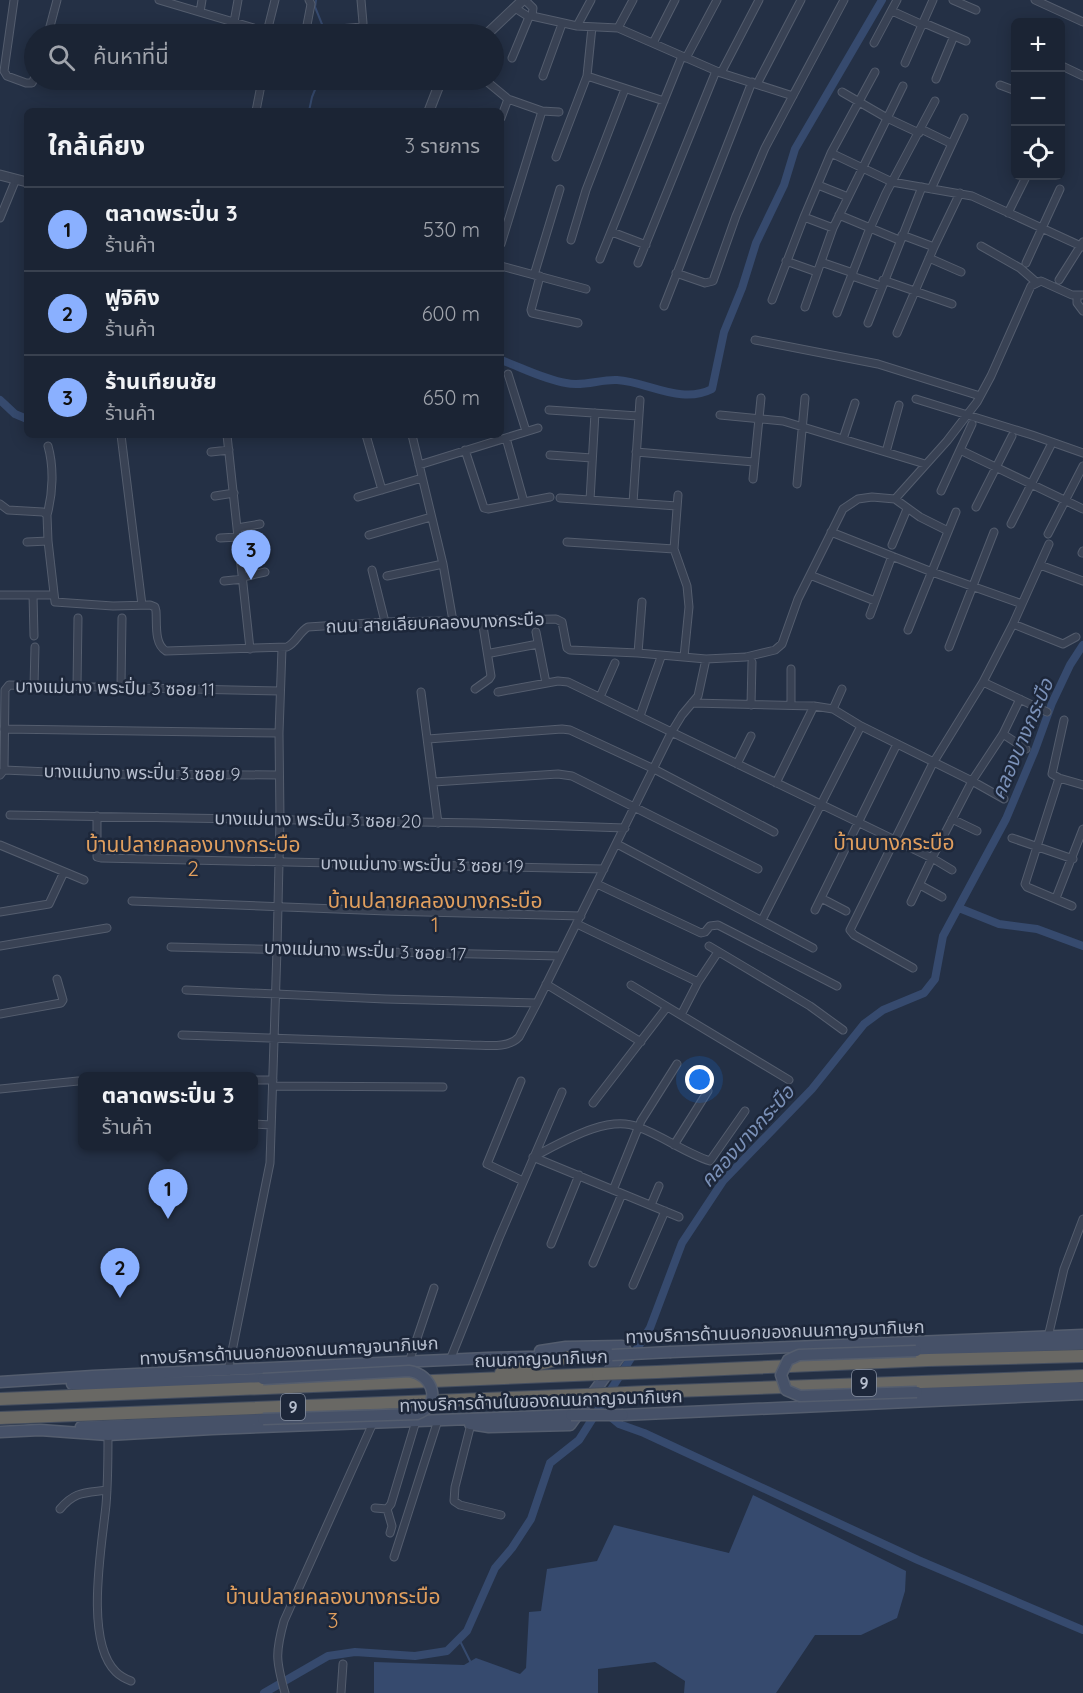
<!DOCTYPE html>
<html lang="th">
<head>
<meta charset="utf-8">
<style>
  body { margin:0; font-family:Quicksand,"Noto Sans Thai",sans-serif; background:#242c3c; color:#f1f3f6 }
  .controls { position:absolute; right:18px; top:18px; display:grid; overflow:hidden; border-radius:9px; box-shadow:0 3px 15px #0003 }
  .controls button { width:54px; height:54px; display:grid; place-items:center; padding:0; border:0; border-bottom:2px solid #39414f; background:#1b2434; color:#f1f3f6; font:30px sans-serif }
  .you { position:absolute; left:700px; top:1080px; width:21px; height:21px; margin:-15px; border:4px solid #fff; border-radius:50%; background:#1a73e8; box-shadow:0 0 0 9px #1a73e833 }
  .badge { display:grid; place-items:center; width:39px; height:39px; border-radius:50%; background:#8ab0ff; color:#111; font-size:20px; font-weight:700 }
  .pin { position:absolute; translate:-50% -50px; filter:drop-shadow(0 2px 3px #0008) }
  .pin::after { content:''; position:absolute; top:32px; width:21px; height:18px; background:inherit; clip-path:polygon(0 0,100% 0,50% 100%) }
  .popup { position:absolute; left:78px; top:1072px; width:180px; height:78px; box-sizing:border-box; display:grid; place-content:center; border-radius:9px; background:#1b2434; filter:drop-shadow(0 2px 4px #0005); font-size:20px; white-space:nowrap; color:#a0a4ac }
  .popup b { font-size:22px; color:#f1f3f6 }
  .popup::after { content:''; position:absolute; left:50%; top:100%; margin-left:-12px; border:12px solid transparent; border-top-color:#1b2434 }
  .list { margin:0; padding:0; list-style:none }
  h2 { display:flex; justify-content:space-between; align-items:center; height:78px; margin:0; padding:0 24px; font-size:26px }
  h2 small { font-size:20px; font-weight:400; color:#a0a4ac }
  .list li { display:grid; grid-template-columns:39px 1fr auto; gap:18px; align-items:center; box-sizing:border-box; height:84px; padding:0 24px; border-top:2px solid #39414f }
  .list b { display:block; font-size:22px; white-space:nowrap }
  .list p { margin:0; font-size:20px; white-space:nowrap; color:#a0a4ac }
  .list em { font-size:20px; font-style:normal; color:#a0a4ac }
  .icon { flex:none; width:33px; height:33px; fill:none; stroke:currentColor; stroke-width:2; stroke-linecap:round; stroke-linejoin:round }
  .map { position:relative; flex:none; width:1083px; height:1693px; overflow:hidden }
  .search { position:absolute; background:#1b2434; box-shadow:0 3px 15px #0003; left:24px; top:24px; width:480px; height:66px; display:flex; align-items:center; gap:15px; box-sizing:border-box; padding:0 21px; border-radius:33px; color:#a0a4ac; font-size:22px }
  .panel { position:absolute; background:#1b2434; box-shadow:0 3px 15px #0003; left:24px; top:108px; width:480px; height:330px; border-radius:9px }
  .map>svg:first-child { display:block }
  .water { fill:#364a6e }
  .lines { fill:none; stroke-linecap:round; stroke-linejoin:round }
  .stream { stroke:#364a6e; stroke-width:2 }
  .canal { stroke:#364a6e; stroke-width:8 }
  .minor-casing { stroke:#545d6e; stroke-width:9 }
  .tertiary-casing { stroke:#545d6e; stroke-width:11 }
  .secondary-casing { stroke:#545d6e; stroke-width:13 }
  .trunk-casing { stroke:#434d5f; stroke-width:14 }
  .minor { stroke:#394254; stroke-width:7 }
  .tertiary { stroke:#394254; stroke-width:9 }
  .secondary { stroke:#465168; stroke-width:10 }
  .trunk { stroke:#696864; stroke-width:12 }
  .secondary-bridge-casing { stroke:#545d6e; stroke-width:13; stroke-linecap:butt }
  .trunk-bridge-casing { stroke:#434d5f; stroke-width:14; stroke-linecap:butt }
  .secondary-bridge { stroke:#465168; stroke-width:10 }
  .trunk-bridge { stroke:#696864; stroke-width:12 }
  .labels { text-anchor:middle; stroke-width:5; stroke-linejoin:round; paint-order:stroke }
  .shield { fill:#1d273a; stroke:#8891a2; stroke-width:1.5 }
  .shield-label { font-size:16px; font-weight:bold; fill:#b6bece }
  .street-label { font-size:18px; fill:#b6bece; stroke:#1d273a }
  .water-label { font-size:20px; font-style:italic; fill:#7b91b8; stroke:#1d273a }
  .quarter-label { font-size:21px; fill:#e19f5e; stroke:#1d273a }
</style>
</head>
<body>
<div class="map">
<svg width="1083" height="1693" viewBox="0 0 1083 1693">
  <rect width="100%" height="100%" fill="#243045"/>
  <path class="water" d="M753,1495L906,1571L905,1591L897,1618L861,1635H815L776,1693H684L685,1681L655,1662L598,1669V1693H374V1662L464,1665L476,1658L520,1674L526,1668L529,1612L541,1611L547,1569L597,1561L614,1525L729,1553Z"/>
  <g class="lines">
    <path class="stream" d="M316,0L315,7L326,34
      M309,111L312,97L319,80
      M459,1639L470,1661"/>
    <path class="canal" d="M501,360C523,368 543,379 566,383C583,387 601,379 617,380C649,382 681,405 712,389L724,332L742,288L756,243L784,185L795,149L882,0
      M0,400L15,414L27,419
      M959,908L999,924L1037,929L1083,946
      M607,1414L619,1424L644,1433L918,1560L1083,1630
      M264,1693L328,1656L355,1652L415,1656L447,1651L467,1631L495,1568L512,1548L531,1519L550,1463L579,1440L650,1328L682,1243L723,1181L812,1089L864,1024L883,1010L924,993L935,979L943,936L1006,819L1035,750L1052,703L1070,665L1083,645"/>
    <defs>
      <path id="minor" d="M14,0L4,71L7,76L26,83H32L34,79
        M159,0L267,32L275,0
        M953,0L976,10
        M1035,0L1083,22
        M515,8L529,17L532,16L533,8L525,0
        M892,11L923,25
        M200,12L202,0
        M532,16L577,26L618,28L721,73L793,96
        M234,22L238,0
        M924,23L966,41
        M307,25L311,4L309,0
        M577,26L591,0
        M618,28L633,0
        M339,29L362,27L363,23L361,0
        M48,34L57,0
        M653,43L675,0
        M874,43L897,0
        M512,58L529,17
        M686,58L717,0
        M905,63L933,0
        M1060,65L1083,76
        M721,73L759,0
        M543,76L562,24
        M587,76L664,101
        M936,79L954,36
        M485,80L508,99L542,111L559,112
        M757,84L801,0
        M1000,85L1016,91
        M842,92L887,118L919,133
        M256,111L262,80
        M501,118L508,99
        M921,129L952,144
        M831,153L892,182L972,196L1083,247
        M556,157L587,76L592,27
        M818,185L848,197
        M931,189L964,118
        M1008,213L1025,179
        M839,215L899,240
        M804,217L833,228
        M0,218L16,179
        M612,232L646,245
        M902,235L934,247
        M571,240L586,190L625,89
        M501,244L542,111
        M981,246L1020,268L1036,282
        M929,258L961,272
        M600,259L682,56
        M786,261L817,272
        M821,262L853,273
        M638,263L716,71
        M1026,263L1060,189
        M501,266L586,289
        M676,273L705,283L713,281L736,216L765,148L844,0
        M534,275L560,189
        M540,276L531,310L532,313L578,323
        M852,276L881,286
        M883,280L952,304
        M1059,280L1083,242
        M1077,296V303L1083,311
        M772,300L804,217L831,153L875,72
        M664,306L752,82
        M805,307L833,228L903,86
        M837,313L868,233L886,193L935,101
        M868,323L922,187
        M897,333L934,247L960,193
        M755,340L878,364L980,396
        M508,374L526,431
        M916,399L1032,435L1083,453
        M549,410L638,416
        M720,415L783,421L925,464
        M121,435L142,605
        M227,435L250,649
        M366,435L382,490
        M412,435L443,564L453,621
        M843,439L855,403
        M465,450L484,508L488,509L524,502L506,438
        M960,450L1083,509
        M211,452L229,450
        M636,452L754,462
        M886,452L899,405
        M550,455L592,458
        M419,465L538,428
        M753,479L761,398
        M797,484L805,398
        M941,491L972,424
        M678,495L674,549L687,586L689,607L684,657
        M215,496L234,493
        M358,497L422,478
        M560,498L677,506
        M895,499L920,517L948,531
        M590,500L595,413
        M524,502L550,497
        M633,503L640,400
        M0,504L8,510L43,512L47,515L48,541L55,602L113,606L150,605L155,607L156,611C157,624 154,644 166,651L287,647C296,643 299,632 308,627L385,622L556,619L562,622L567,648L570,650L638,653L706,659L746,657L775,650L782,644L798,599L843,509L858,499L872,497L895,499L947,441L977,402L991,376L1031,286L1041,281L1072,295H1083
        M976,507L1012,436
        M47,515C53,493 54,467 48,446
        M1011,524L1051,445
        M237,528L260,524
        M831,532L932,572L1022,604
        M1048,534L1083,466
        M369,535L431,517
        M220,538L238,537
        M27,542L48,541
        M567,542L674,549
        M892,545L907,509
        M1082,553L1083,551
        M1040,565L1083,581
        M372,570L385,622
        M810,575L875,601
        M387,576L443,564
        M243,577L265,572
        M224,581L243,579
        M0,595H53
        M33,595L34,636
        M870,615L892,556
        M1013,624L1063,644L1076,637
        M908,630L956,512
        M536,632L546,683
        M949,647L994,532
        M491,653L538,644
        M638,653L642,602
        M983,682L1047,712
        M34,686L35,647
        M77,686L78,618
        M121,686L122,618
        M475,689L489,679L491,676L482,620
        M421,692L438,823
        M498,692L558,681L568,682L932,858L952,870
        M600,697L615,663
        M692,703L814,706L833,709L861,726L972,781L1004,799
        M751,705L752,662
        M791,705V669
        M833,709L842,689
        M640,716L661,657
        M1064,720L1052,774L1059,778L1083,785
        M4,729L279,733
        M1003,734L1026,749
        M428,739L562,729L570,730L654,769L774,832
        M737,764L751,736
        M4,770L94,774L279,775
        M0,775L4,770L5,690L9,685L280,691
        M1059,778L1025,884L1027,887L1072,906
        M434,782L558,774L572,776L758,869
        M776,783L814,706
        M10,815L477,823L625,828
        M97,816V857L101,858L604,869
        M952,819L977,831
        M1012,838L1073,859
        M617,844L813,948
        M0,845L84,880
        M597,884L701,933L705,932L710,926L718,925L837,986
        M920,885L942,897
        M821,898L846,911
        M1056,898L1083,829
        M132,901L387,911L581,916
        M911,902L932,858L972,781L1003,734L1020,699
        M815,910L897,744
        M0,912L49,904L64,872
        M762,920L861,726
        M577,924L698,982
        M0,946L107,928
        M709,946L810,1006L843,1030
        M171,947L559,956
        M913,968L854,935L850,930L933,763L983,682L1013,624L1049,544
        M546,984L641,1042
        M631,985L789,1080
        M186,990L385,999L537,1003
        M0,1014L61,1003L63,1000L57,979
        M681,1015L698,982L718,952
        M182,1035L471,1045C486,1045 508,1049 519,1037L537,1003L671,733L682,715L698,696L706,659
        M254,1080H273
        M521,1081L487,1164L523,1181
        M273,1086L443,1087
        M0,1089L78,1081
        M593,1103L667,1007
        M254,1124L271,1125
        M674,1145L708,1091
        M533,1157C561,1143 607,1114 638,1127C663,1136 685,1153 710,1161L745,1111
        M533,1157L679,1217
        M613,1190L641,1121L677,1064
        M651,1205L659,1186
        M551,1244L579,1175
        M593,1263L622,1194
        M633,1285L665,1211
        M1048,1337L1064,1269L1083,1219
        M450,1360L499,1238L562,1092
        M409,1362L434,1288
        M228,1371L270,1163L277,949L280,819L279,733L282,648
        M471,1424L455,1487L454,1501L460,1505L501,1515
        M108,1435C108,1458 108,1481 106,1505C102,1545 84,1641 116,1672C120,1676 126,1679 131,1681
        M375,1508L387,1509L391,1504L416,1421
        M60,1509C75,1491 85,1493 107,1490
        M387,1509L392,1526L390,1533
        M394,1557L438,1420
        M285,1693C276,1661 275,1653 284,1621L373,1423
        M341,1693L343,1664"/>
      <path id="tertiary" d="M487,34L523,0
        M429,111L441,80
        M0,175L27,182"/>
      <path id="secondary" d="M916,1351L1083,1344
        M671,1352L1083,1335
        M0,1382L93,1376L488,1358L612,1355
        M72,1384L106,1385L263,1379
        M917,1392L1065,1385L1083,1388
        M623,1415L1083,1394
        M470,1424L489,1427L570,1425L625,1349L622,1346L566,1347L540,1351
        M81,1427L263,1419
        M0,1432L40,1430L108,1435L212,1429L571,1415"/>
      <path id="trunk" d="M657,1372L928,1360L1083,1356
        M501,1373L573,1356
        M646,1392L1083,1376
        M0,1399L598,1374
        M0,1418L585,1395"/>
    </defs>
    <use href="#minor" class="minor-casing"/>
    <use href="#tertiary" class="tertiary-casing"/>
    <use href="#secondary" class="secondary-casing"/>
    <use href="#trunk" class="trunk-casing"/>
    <use href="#minor" class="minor"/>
    <use href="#tertiary" class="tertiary"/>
    <use href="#secondary" class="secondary"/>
    <use href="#trunk" class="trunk"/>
    <defs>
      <path id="secondary-bridge" d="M916,1351L799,1355L788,1360L781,1375L786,1390L800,1396L917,1392
        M612,1355L671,1352
        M263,1379L409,1371C433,1374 443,1405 417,1414L263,1419
        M571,1415H623"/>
      <path id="trunk-bridge" d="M598,1374L657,1372
        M585,1395L646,1392"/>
    </defs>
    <use href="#secondary-bridge" class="secondary-bridge-casing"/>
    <use href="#trunk-bridge" class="trunk-bridge-casing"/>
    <use href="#secondary-bridge" class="secondary-bridge"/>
    <use href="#trunk-bridge" class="trunk-bridge"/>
  </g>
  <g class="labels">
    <g class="shield">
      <rect x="852" y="1370" width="24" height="26" rx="4.5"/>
      <rect x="281" y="1394" width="24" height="26" rx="4.5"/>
    </g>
    <g class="shield-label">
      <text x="864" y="1389">9</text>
      <text x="293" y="1413">9</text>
    </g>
    <g class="street-label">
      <text transform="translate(435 623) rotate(-2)" y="6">ถนน สายเลียบคลองบางกระบือ</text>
      <text transform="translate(115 688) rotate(1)" y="6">บางแม่นาง พระปิ่น 3 ซอย 11</text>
      <text transform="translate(142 773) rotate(1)" y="6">บางแม่นาง พระปิ่น 3 ซอย 9</text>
      <text transform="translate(318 820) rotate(1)" y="6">บางแม่นาง พระปิ่น 3 ซอย 20</text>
      <text transform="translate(422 865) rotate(1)" y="6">บางแม่นาง พระปิ่น 3 ซอย 19</text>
      <text transform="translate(365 951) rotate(2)" y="6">บางแม่นาง พระปิ่น 3 ซอย 17</text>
      <text transform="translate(775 1332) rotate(-2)" y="6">ทางบริการด้านนอกของถนนกาญจนาภิเษก</text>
      <text transform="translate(289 1351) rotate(-3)" y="6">ทางบริการด้านนอกของถนนกาญจนาภิเษก</text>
      <text transform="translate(541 1359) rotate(-2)" y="6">ถนนกาญจนาภิเษก</text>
      <text transform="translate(541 1401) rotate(-2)" y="6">ทางบริการด้านในของถนนกาญจนาภิเษก</text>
    </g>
    <g class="water-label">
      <text transform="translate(1022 739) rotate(-67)" y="7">คลองบางกระบือ</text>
      <text transform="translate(747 1136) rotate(-48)" y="7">คลองบางกระบือ</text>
    </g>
    <g class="quarter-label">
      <text x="894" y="850">บ้านบางกระบือ</text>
      <text x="193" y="852">บ้านปลายคลองบางกระบือ<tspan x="193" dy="24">2</tspan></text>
      <text x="435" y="908">บ้านปลายคลองบางกระบือ<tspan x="435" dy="24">1</tspan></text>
      <text x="333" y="1604">บ้านปลายคลองบางกระบือ<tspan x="333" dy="24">3</tspan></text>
    </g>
  </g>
</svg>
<div class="controls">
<button>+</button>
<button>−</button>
<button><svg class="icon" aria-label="locate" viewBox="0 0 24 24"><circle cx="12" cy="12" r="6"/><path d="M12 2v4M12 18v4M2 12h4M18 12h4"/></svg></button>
</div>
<div class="you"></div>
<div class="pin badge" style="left:168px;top:1219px">1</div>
<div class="popup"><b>ตลาดพระปิ่น 3</b>ร้านค้า</div>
<div class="pin badge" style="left:120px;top:1298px">2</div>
<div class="pin badge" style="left:251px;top:580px">3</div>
<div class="search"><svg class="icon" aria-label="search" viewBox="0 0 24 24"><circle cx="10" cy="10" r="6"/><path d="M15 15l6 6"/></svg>ค้นหาที่นี่</div>
<section class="panel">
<h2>ใกล้เคียง<small>3 รายการ</small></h2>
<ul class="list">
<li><span class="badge">1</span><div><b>ตลาดพระปิ่น 3</b><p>ร้านค้า</p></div><em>530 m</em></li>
<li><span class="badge">2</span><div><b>ฟูจิคิง</b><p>ร้านค้า</p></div><em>600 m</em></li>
<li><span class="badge">3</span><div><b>ร้านเทียนชัย</b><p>ร้านค้า</p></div><em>650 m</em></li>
</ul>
</section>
</div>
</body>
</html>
